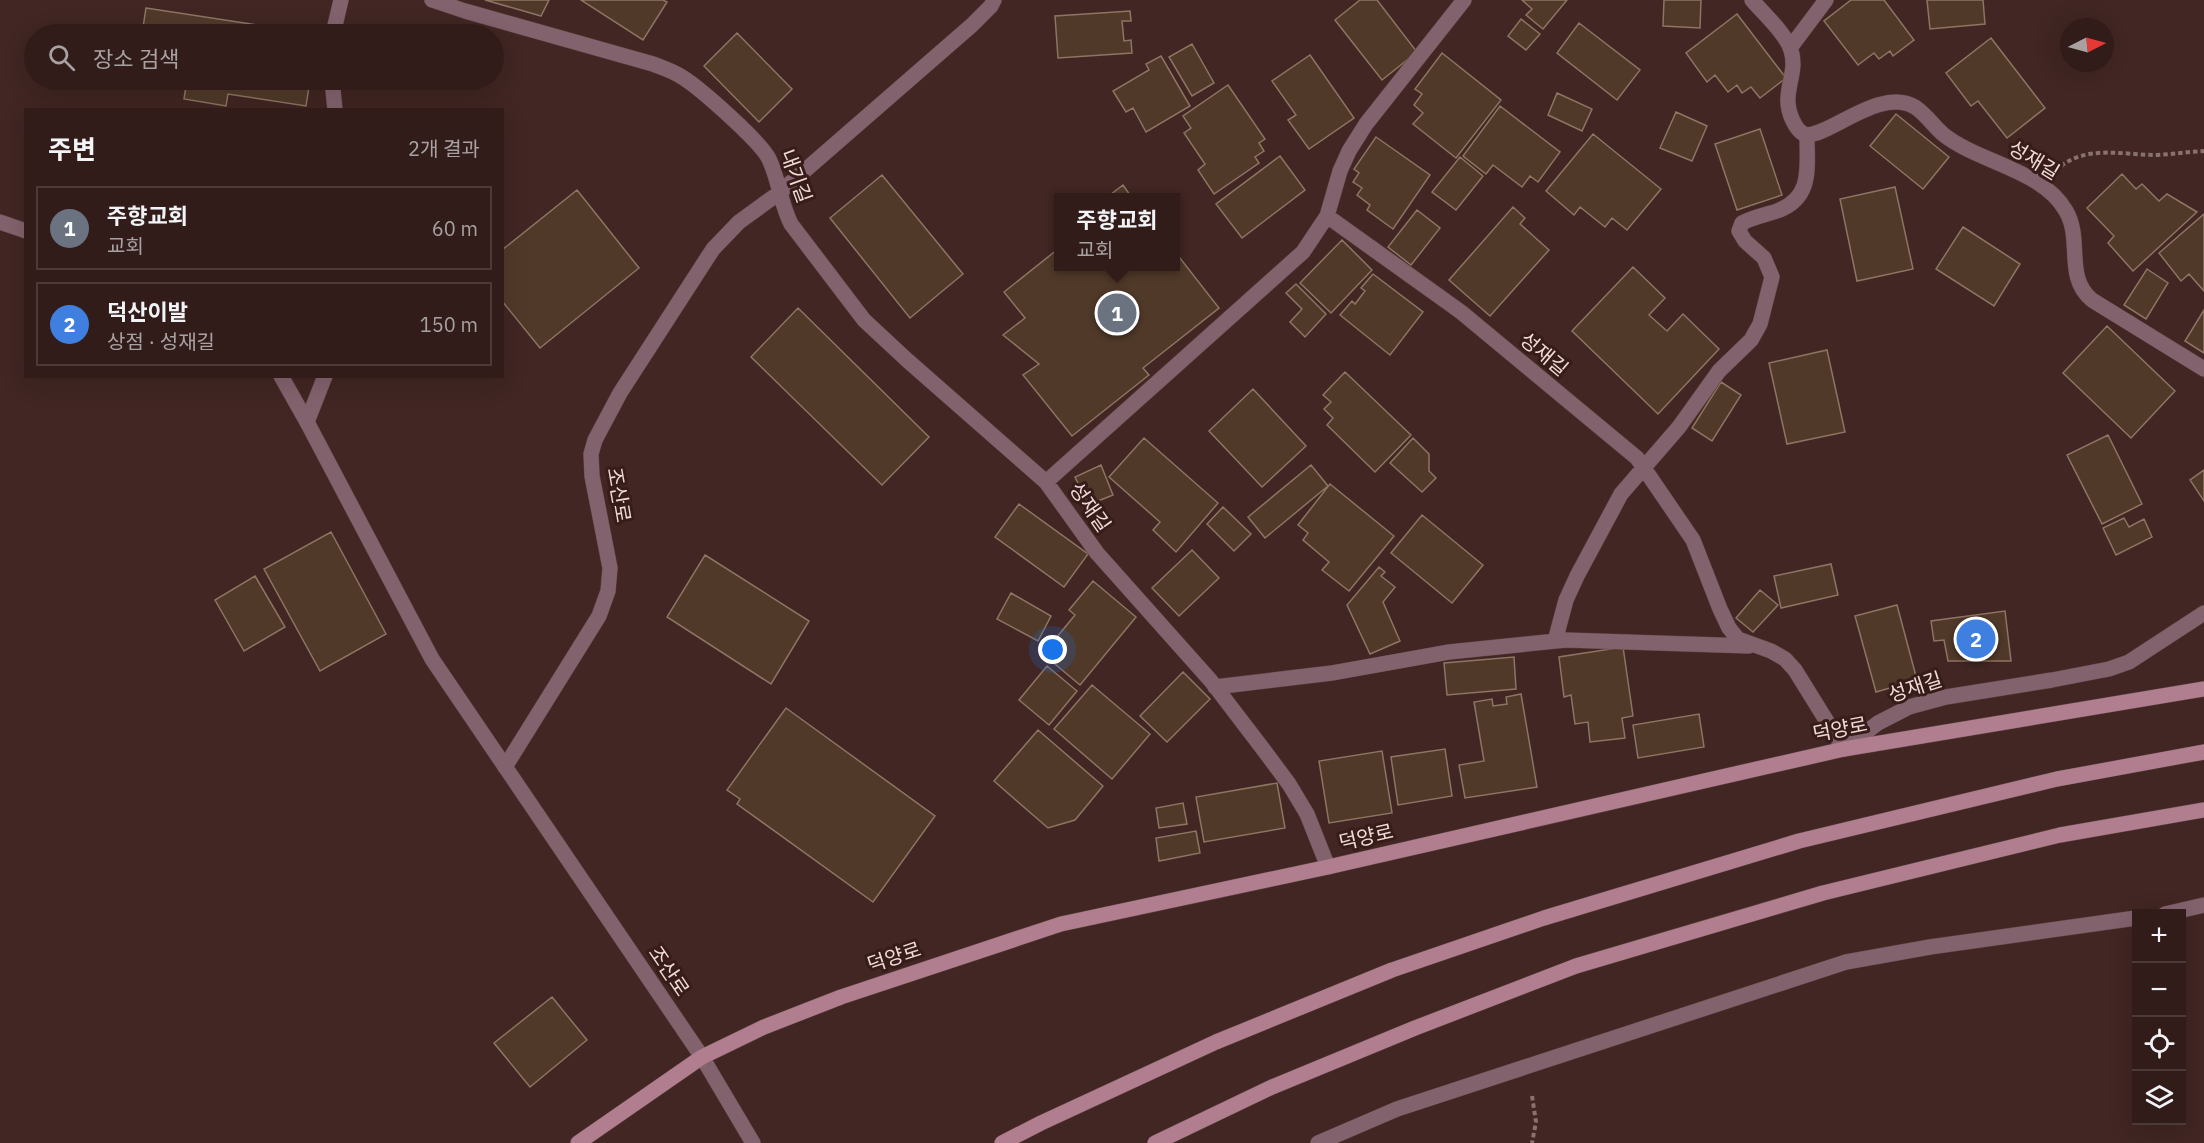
<!DOCTYPE html>
<html lang="ko">
<head>
<meta charset="utf-8">
<style>
  body { margin:0; font-family:"IBM Plex Sans","Noto Sans KR",sans-serif; background:#3d2927; color:#f1f3f6 }
  .controls { position:absolute; right:18px; bottom:18px; display:grid; overflow:hidden; border-radius:0px; box-shadow:0 6px 24px #0002 }
  .controls button { width:54px; height:54px; display:grid; place-items:center; padding:0; border:0; border-bottom:2px solid #4c3a39; background:#311c1a; color:#f1f3f6; font:30px sans-serif }
  .compass { position:absolute; left:2060px; top:18px; width:54px; height:54px; border-radius:50%; background:#311c1a; box-shadow:0 6px 24px #0002; rotate:84deg }
  .you { position:absolute; left:1053px; top:650px; width:21px; height:21px; margin:-15px; border:4px solid #fff; border-radius:50%; background:#1a73e8; box-shadow:0 0 0 9px #1a73e833 }
  .badge { display:grid; place-items:center; width:39px; height:39px; border-radius:50%; background:#1a73e8; color:#fff; font-size:20px; font-weight:700 }
  .pin { position:absolute; translate:-50% -50%; border:3px solid #fff; box-shadow:0 2px 6px #0006 }
  .popup { position:absolute; left:1054px; top:193px; width:126px; height:78px; box-sizing:border-box; display:grid; place-content:center; border-radius:0px; background:#311c1a; filter:drop-shadow(0 2px 4px #0005); font-size:20px; white-space:nowrap; color:#a8a1a2 }
  .popup b { font-size:22px; color:#f1f3f6 }
  .popup::after { content:''; position:absolute; left:50%; top:100%; margin-left:-12px; border:12px solid transparent; border-top-color:#311c1a }
  .list { margin:0; padding:0; list-style:none }
  h2 { display:flex; justify-content:space-between; align-items:center; height:78px; margin:0; padding:0 24px; font-size:26px }
  h2 small { font-size:20px; font-weight:400; color:#a8a1a2 }
  .list li { display:grid; grid-template-columns:39px 1fr auto; gap:18px; align-items:center; box-sizing:border-box; height:84px; margin:0 12px 12px; padding:0 12px; border:2px solid #4c3a39; border-radius:0px }
  .list b { display:block; font-size:22px; white-space:nowrap }
  .list p { margin:0; font-size:20px; white-space:nowrap; color:#a8a1a2 }
  .list em { font-size:20px; font-style:normal; color:#a8a1a2 }
  .icon { flex:none; width:33px; height:33px; fill:none; stroke:currentColor; stroke-width:2; stroke-linecap:round; stroke-linejoin:round }
  .map { position:relative; flex:none; width:2204px; height:1143px; overflow:hidden }
  .search { position:absolute; background:#311c1a; box-shadow:0 6px 24px #0002; left:24px; top:24px; width:480px; height:66px; display:flex; align-items:center; gap:15px; box-sizing:border-box; padding:0 21px; border-radius:33px; color:#a8a1a2; font-size:22px }
  .panel { position:absolute; background:#311c1a; box-shadow:0 6px 24px #0002; left:24px; top:108px; width:480px; height:270px; border-radius:0px }
  .map>svg:first-child { display:block }
  .building { fill:#503929; stroke:#8e7462; stroke-width:1.5 }
  .lines { fill:none; stroke-linecap:round; stroke-linejoin:round }
  .lane-casing { stroke:#5d4340; stroke-width:16 }
  .street-casing { stroke:#5d4340; stroke-width:16 }
  .secondary-casing { stroke:#5d4340; stroke-width:16 }
  .path { stroke:#89716e; stroke-width:4; stroke-dasharray:4.5 3; stroke-linecap:butt }
  .lane { stroke:#82626d; stroke-width:15 }
  .street { stroke:#82626d; stroke-width:15 }
  .secondary { stroke:#b17e8f; stroke-width:15 }
  .labels { text-anchor:middle; stroke-width:6; stroke-linejoin:round; paint-order:stroke }
  .street-label { font-size:20px; fill:#eedbd8; stroke:#371c19 }
</style>
</head>
<body>
<div class="map">
<svg width="2204" height="1143" viewBox="0 0 2204 1143">
  <rect width="100%" height="100%" fill="#412623"/>
  <path class="building" d="M485,0H549L541,16Z
    M581,0H663L667,2L643,40Z
    M1360,0H1377L1417,52L1382,80L1335,20Z
    M1522,0H1567L1543,29L1526,15L1532,9Z
    M1664,0H1701L1700,28L1663,26Z
    M1851,0H1884L1914,40L1893,56L1890,51L1879,59L1874,53L1858,65L1824,21Z
    M1927,0H1983L1985,24L1930,29Z
    M146,8L317,34H142Z
    M1130,11L1131,21H1122L1124,41L1131,40L1132,53L1058,58L1055,16Z
    M1737,14L1786,78L1760,98L1751,87L1742,93L1737,85L1728,92L1715,75L1707,82L1686,53Z
    M1521,19L1540,34L1526,50L1508,36Z
    M1579,23L1640,70L1617,100L1557,53Z
    M737,33L792,89L759,122L704,66Z
    M1991,38L2045,108L2007,138L1978,101L1971,106L1946,73Z
    M1192,44L1214,83L1192,96L1169,57Z
    M1442,53L1501,100L1456,158L1413,124L1423,113L1414,105L1422,94L1415,89Z
    M1310,55L1354,118L1309,149L1288,120L1296,115L1272,81Z
    M1161,56L1190,106L1146,132L1133,108L1126,112L1113,91L1149,70L1146,64Z
    M183,80H310L306,106L228,94L226,106L184,99L187,80Z
    M1228,85L1265,139L1259,143L1264,151L1255,157L1259,163L1214,194L1198,170L1205,164L1184,133L1191,128L1183,116Z
    M1557,93L1592,109L1582,131L1548,115Z
    M1500,106L1560,152L1538,182L1530,176L1522,187L1493,165L1486,174L1463,156Z
    M1676,112L1707,126L1692,161L1660,148Z
    M1896,114L1949,157L1923,189L1870,146Z
    M1760,129L1782,195L1737,210L1715,144Z
    M1593,134L1661,189L1627,230L1612,218L1605,227L1580,207L1574,215L1546,191Z
    M1376,137L1430,175L1393,229L1367,210L1370,205L1357,195L1362,188L1353,182L1359,173L1354,169Z
    M1280,156L1305,190L1242,238L1216,204Z
    M1460,157L1483,176L1456,210L1432,192Z
    M2122,174L2136,189L2142,184L2159,201L2167,194L2197,212L2133,271L2108,243L2114,236L2087,208Z
    M882,175L963,274L910,318L830,218Z
    M1123,185L1132,198H1106Z
    M1895,187L1913,269L1857,281L1840,199Z
    M577,190L639,268L540,348L502,301V250Z
    M1513,207L1525,218L1520,224L1549,250L1490,316L1449,280Z
    M1417,210L1440,228L1411,265L1388,247Z
    M2204,214V291L2189,274L2181,281L2159,253Z
    M1963,227L2020,264L1994,306L1936,269Z
    M1342,240L1372,270L1331,313L1300,283Z
    M1058,249V266H1176V253L1219,308L1143,368L1149,375L1072,436L1023,375L1039,364L1003,335L1025,318L1004,292Z
    M1633,267L1665,298L1649,315L1667,331L1683,314L1719,349L1658,414L1572,331Z
    M2147,269L2168,283L2146,319L2124,305Z
    M1373,274L1423,312L1390,355L1340,315L1352,301L1355,304L1365,291L1361,288Z
    M1296,284L1326,314L1305,337L1290,322L1302,309L1286,293Z
    M798,308L929,437L882,485L751,357Z
    M2204,310V353L2185,341Z
    M2107,326L2175,391L2131,438L2063,373Z
    M1827,350L1845,432L1787,444L1769,363Z
    M1345,372L1411,435L1375,472L1327,425L1333,418L1324,409L1331,402L1323,395Z
    M1721,382L1741,395L1712,441L1692,428Z
    M1253,389L1306,446L1262,487L1209,431Z
    M2108,435L2142,504L2102,524L2067,455Z
    M1144,438L1218,503L1176,552L1153,530L1160,522L1109,477Z
    M1413,438L1429,454V471L1436,478L1422,492L1390,463Z
    M1101,465L1113,495L1088,505L1075,477Z
    M1311,465L1328,486L1265,538L1248,517Z
    M2204,470V501L2190,480Z
    M1330,484L1394,536L1349,591L1322,570L1329,562L1303,540L1308,533L1298,525Z
    M1019,504L1088,554L1064,587L995,537Z
    M1223,507L1251,534L1234,551L1207,524Z
    M1422,515L1483,565L1452,603L1391,553Z
    M2124,518L2129,527L2144,519L2152,537L2116,555L2103,528Z
    M331,532L386,634L320,671L264,569Z
    M1192,550L1219,578L1179,616L1152,588Z
    M705,555L809,621L771,684L667,617Z
    M1831,564L1838,595L1781,608L1774,576Z
    M1379,567L1385,572L1381,576L1395,587L1383,602L1400,641L1370,654L1347,605Z
    M255,576L285,627L244,651L215,600Z
    M1093,581L1136,617L1080,685L1043,654L1075,615L1069,610Z
    M1760,590L1778,605L1753,632L1736,618Z
    M1011,593L1051,616L1038,641L997,619Z
    M1897,605L1917,680L1876,692L1855,616Z
    M2005,611L2011,661H1948L1944,640L1934,641L1931,621Z
    M1623,647L1633,716L1622,718L1625,738L1590,742L1588,722L1575,724L1571,695L1564,697L1559,657Z
    M1514,657L1516,689L1447,695L1444,663Z
    M1047,666L1077,691L1049,725L1019,700Z
    M1183,672L1210,699L1167,742L1140,716Z
    M1092,685L1150,734L1112,779L1054,729Z
    M1521,694L1537,787L1465,798L1459,765L1484,761L1474,702L1492,699L1493,706L1507,704L1506,697Z
    M786,708L935,816L873,902L737,804L740,799L727,790Z
    M1699,714L1704,747L1638,758L1633,725Z
    M1038,730L1103,786L1075,820L1048,828L994,781Z
    M1445,749L1452,796L1398,805L1391,757Z
    M1382,751L1392,813L1329,823L1319,761Z
    M1277,783L1285,828L1204,842L1196,797Z
    M1183,803L1187,824L1159,828L1156,808Z
    M1196,831L1200,853L1159,861L1156,838Z
    M552,997L587,1040L530,1087L494,1043Z"/>
  <g class="lines">
    <defs>
      <path id="lane" d="M432,0L465,11L653,64C663,68 673,71 682,77C700,88 761,142 769,159C779,180 780,202 791,224L864,320L907,360L1046,482
        M1752,0C1764,14 1786,34 1791,50C1799,76 1779,93 1793,121C1795,125 1798,130 1801,132C1818,148 1877,84 1915,107C1926,114 1934,127 1944,135C1980,163 2043,170 2066,211C2083,240 2064,277 2092,300L2204,369
        M333,34L341,0
        M1790,48L1826,0
        M332,80L335,110
        M1327,216L1461,312L1637,458L1693,540L1720,609L1729,628L1738,639L1771,651L1785,659L1795,670L1844,749
        M307,422L325,376
        M1555,641L1566,600L1577,576L1621,494L1679,427L1719,371L1751,340L1760,324L1772,277L1764,258L1745,241L1739,231L1742,223C1753,217 1765,215 1777,211C1813,198 1807,168 1807,136
        M1215,687L1332,673L1449,652L1566,640L1749,646
        M505,767L599,616L608,591L610,568L592,476L591,454L595,440L620,393L713,249L739,222L779,193L972,25L991,6L994,0
        M1328,867L1307,814L1289,784L1263,749L1211,681L1097,553L1046,482L1303,252L1327,216L1340,171L1349,151L1366,124L1464,0
        M2165,914L2204,905
        M1318,1143L1397,1109L1846,962L1930,947L2136,918"/>
      <path id="street" d="M0,222L26,231
        M281,376L307,422L432,659L702,1057L753,1143
        M1844,749L1878,723L1909,707L1946,697L2052,680L2109,669L2129,662L2204,613"/>
      <path id="secondary" d="M578,1143L702,1057L764,1027L841,997L1061,924L1328,867L1844,749L2204,689
        M1002,1143L1041,1123L1216,1042L1392,970L1544,918L1799,841L2057,779L2204,752
        M1155,1143L1272,1087L1415,1028L1576,966L1823,893L2060,835L2204,810"/>
    </defs>
    <use href="#lane" class="lane-casing"/>
    <use href="#street" class="street-casing"/>
    <use href="#secondary" class="secondary-casing"/>
    <path class="path" d="M2061,166C2089,145 2124,155 2157,155C2173,154 2188,152 2204,151
      M1532,1096L1536,1122L1532,1143"/>
    <use href="#lane" class="lane"/>
    <use href="#street" class="street"/>
    <use href="#secondary" class="secondary"/>
  </g>
  <g class="labels">
    <g class="street-label">
      <text transform="translate(2034 160) rotate(31)" y="7">성재길</text>
      <text transform="translate(796 176) rotate(70)" y="7">내기길</text>
      <text transform="translate(1544 354) rotate(40)" y="7">성재길</text>
      <text transform="translate(619 495) rotate(80)" y="7">조산로</text>
      <text transform="translate(1090 507) rotate(55)" y="7">성재길</text>
      <text transform="translate(1915 687) rotate(-18)" y="7">성재길</text>
      <text transform="translate(1840 729) rotate(-11)" y="7">덕양로</text>
      <text transform="translate(1366 837) rotate(-13)" y="7">덕양로</text>
      <text transform="translate(894 957) rotate(-18)" y="7">덕양로</text>
      <text transform="translate(669 971) rotate(56)" y="7">조산로</text>
    </g>
  </g>
</svg>
<div class="controls">
<button>+</button>
<button>−</button>
<button><svg class="icon" aria-label="locate" viewBox="0 0 24 24"><circle cx="12" cy="12" r="6"/><path d="M12 2v4M12 18v4M2 12h4M18 12h4"/></svg></button>
<button><svg class="icon" aria-label="layers" viewBox="0 0 24 24"><path d="M12 4l9 5-9 5-9-5zM3 14l9 5 9-5"/></svg></button>
</div>
<svg class="compass" viewBox="-18 -18 36 36"><path d="M0-13l5 13h-10z" fill="#e53935"/><path d="M0 13l5-13h-10z" fill="#a8a1a2"/></svg>
<div class="you"></div>
<div class="pin badge" style="left:1117px;top:313px;background:#6b7280">1</div>
<div class="popup"><b>주향교회</b>교회</div>
<div class="pin badge" style="left:1976px;top:639px;background:#3f7fe0">2</div>
<div class="search"><svg class="icon" aria-label="search" viewBox="0 0 24 24"><circle cx="10" cy="10" r="6"/><path d="M15 15l6 6"/></svg>장소 검색</div>
<section class="panel">
<h2>주변<small>2개 결과</small></h2>
<ul class="list">
<li><span class="badge" style="background:#6b7280">1</span><div><b>주향교회</b><p>교회</p></div><em>60 m</em></li>
<li><span class="badge" style="background:#3f7fe0">2</span><div><b>덕산이발</b><p>상점 · 성재길</p></div><em>150 m</em></li>
</ul>
</section>
</div>
</body>
</html>
